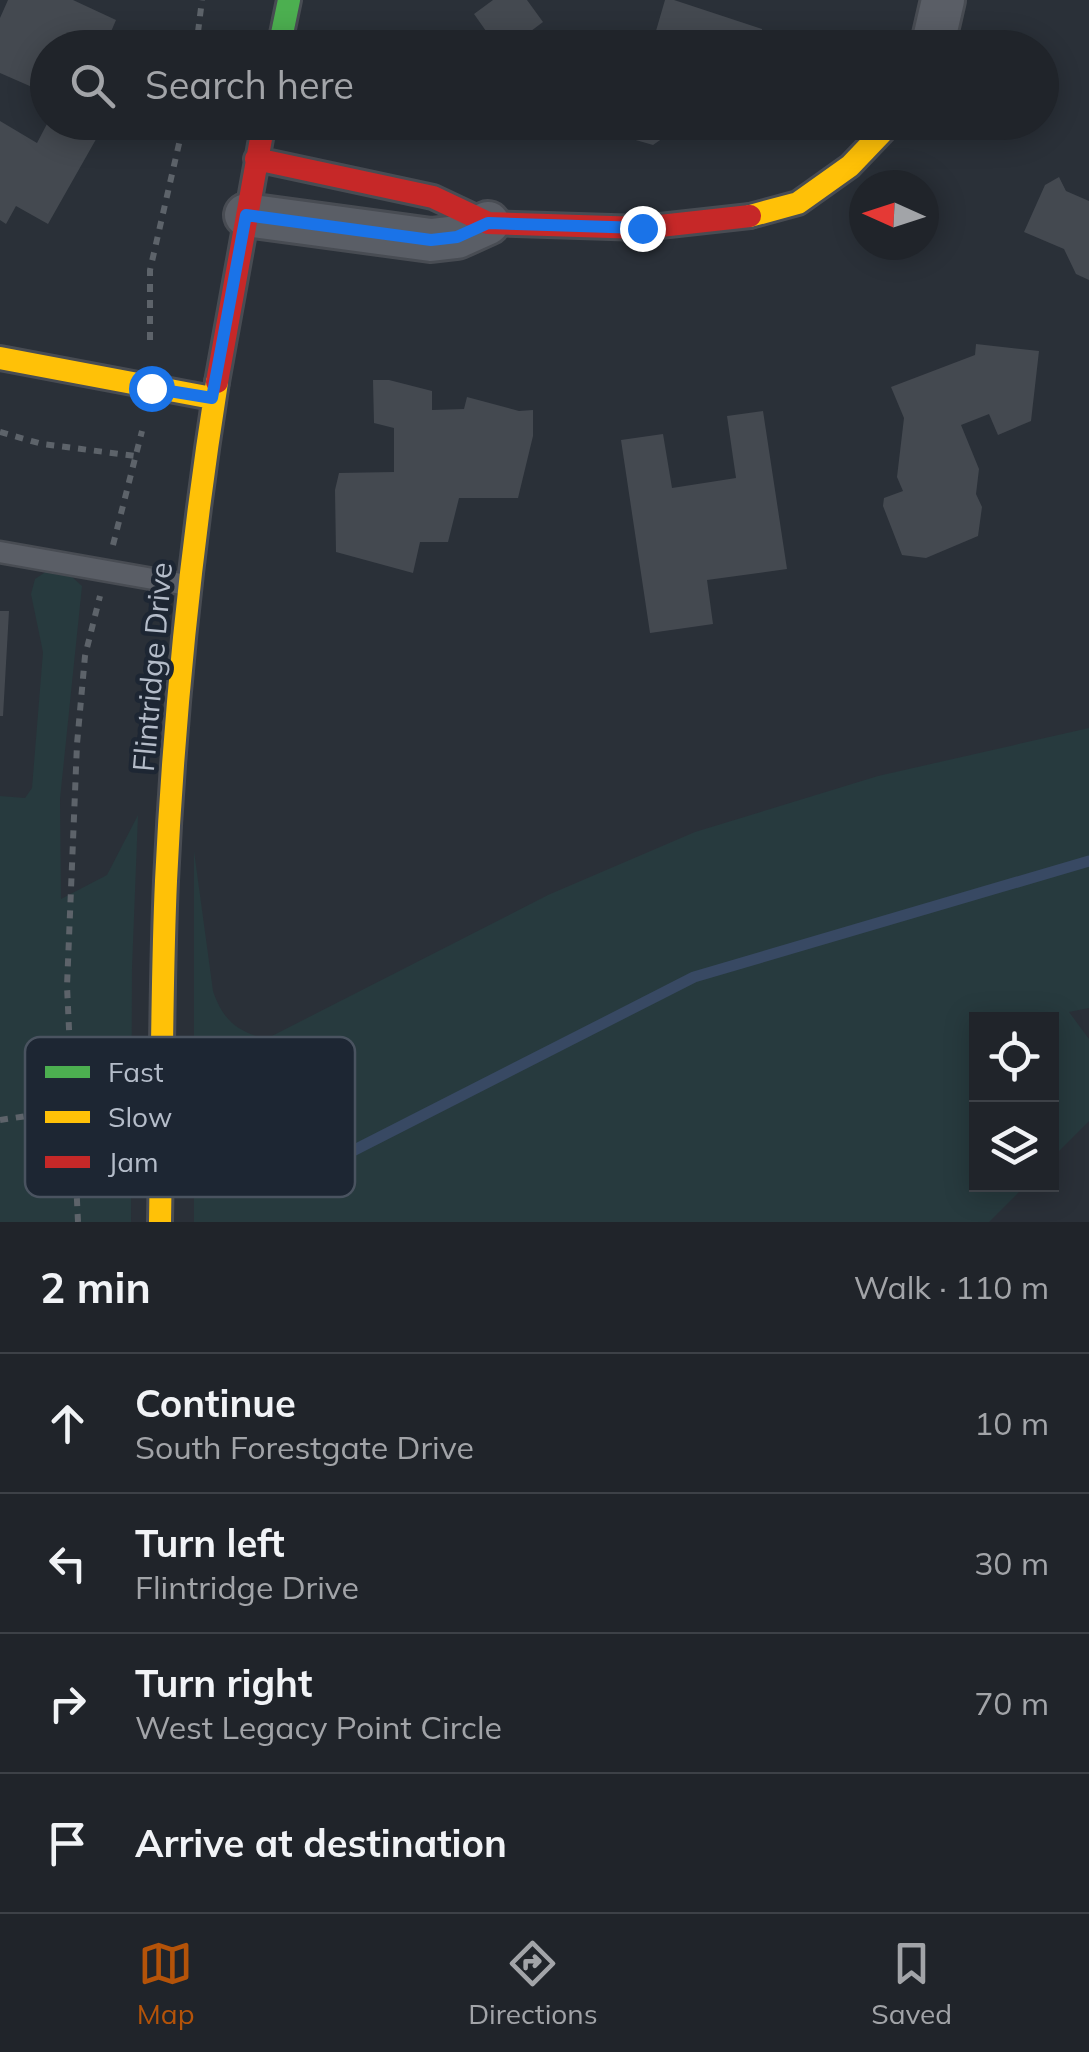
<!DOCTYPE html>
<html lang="en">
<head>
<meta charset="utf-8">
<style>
  body { margin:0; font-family:Mulish,sans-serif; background:#282c32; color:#f1f3f6 }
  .controls { position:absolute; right:30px; bottom:30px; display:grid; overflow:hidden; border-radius:0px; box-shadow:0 5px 25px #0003 }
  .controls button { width:90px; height:90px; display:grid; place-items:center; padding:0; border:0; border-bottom:2px solid #3d4147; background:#20242a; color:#f1f3f6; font:50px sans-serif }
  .compass { position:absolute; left:849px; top:170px; width:90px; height:90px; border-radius:50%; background:#20242a; box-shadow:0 5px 25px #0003; rotate:273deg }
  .stop { position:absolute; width:30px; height:30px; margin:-22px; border:8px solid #1a73e8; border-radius:50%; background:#fff }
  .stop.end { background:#1a73e8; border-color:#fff; box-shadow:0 2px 10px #0008 }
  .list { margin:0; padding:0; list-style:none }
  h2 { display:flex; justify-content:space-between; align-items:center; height:130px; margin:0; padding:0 40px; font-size:42px }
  h2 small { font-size:32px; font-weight:400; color:#a2a4a8 }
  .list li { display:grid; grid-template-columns:65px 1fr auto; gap:30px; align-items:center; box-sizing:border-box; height:140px; padding:0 40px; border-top:2px solid #3d4147 }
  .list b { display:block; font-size:38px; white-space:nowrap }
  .list p { margin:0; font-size:32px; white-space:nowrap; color:#a2a4a8 }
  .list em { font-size:32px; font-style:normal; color:#a2a4a8 }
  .icon { flex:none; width:55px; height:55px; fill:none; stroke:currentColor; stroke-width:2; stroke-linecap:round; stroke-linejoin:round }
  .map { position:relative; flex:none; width:1089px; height:1222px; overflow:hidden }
  .search { position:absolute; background:#20242a; box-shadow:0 5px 25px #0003; left:30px; right:30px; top:30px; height:110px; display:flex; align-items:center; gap:25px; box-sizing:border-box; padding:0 35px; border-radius:55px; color:#a2a4a8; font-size:38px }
  .sheet { height:690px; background:#20242a }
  nav { display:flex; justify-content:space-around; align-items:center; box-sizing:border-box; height:140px; border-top:2px solid #3d4147; background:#20242a; font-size:28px; color:#a2a4a8 }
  nav a { display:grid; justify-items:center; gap:5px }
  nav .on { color:#b45309 }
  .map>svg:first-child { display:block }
  .green { fill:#273a3e }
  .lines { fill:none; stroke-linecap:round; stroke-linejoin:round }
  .stream { stroke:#384963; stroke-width:11 }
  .building { fill:#444950 }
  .lane-casing { stroke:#484c53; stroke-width:25 }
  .street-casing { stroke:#484c53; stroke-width:48 }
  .fast-casing { stroke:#484c53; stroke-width:28 }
  .slow-casing { stroke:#484c53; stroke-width:28 }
  .jam-casing { stroke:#484c53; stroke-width:28 }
  .path { stroke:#5d636a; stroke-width:6; stroke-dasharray:8 8; stroke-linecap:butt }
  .lane { stroke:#5a5e66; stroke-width:20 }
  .street { stroke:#5a5e66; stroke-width:42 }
  .fast { stroke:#4caf50; stroke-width:22 }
  .slow { stroke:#ffc107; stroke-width:22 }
  .jam { stroke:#c62828; stroke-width:22 }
  .route { stroke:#1a73e8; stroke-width:12 }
  .labels { text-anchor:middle; stroke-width:9; stroke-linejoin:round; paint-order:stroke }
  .street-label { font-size:30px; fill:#b4bcc9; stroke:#1d2633 }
  .key { fill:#1d2633; stroke:#4a5360; stroke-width:2.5 }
  .key-label { font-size:28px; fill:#b4bcc9 }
</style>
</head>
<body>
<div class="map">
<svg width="1089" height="1222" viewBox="0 0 1089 1222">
  <rect width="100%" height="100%" fill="#2a3038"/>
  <path class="green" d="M47,571L72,577L82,586L60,799L61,899L107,875L138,815L132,968L131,1222H0V796L25,798L32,788L43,652L31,594L35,579Z
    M1089,728V1008L1069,1012L1089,1039V1121L1052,1158V1019H976V1184L1026,1185L989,1222H194V851L213,991C223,1020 236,1031 266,1039L548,895L695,832L878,776Z"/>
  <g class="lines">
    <path class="stream" d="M280,1188L694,977L1089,861"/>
  </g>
  <path class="building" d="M8,0H73L116,20L104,48H48V94L0,73V18Z
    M493,0H527L543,22L527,34L524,48H498L474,14Z
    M665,0H674L762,29L764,48H651Z
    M0,121L37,143L48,122H80L99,134L48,224L16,206L6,224L0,220Z
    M521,122H708L702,139L673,131L653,145L622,136L598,138L578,132L542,135L527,130Z
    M1059,177L1066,191L1089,201V280L1076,274L1064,249L1024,232L1045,185Z
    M976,344L1039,351L1031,421L998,435L989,414L961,425L979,469L976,494L982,507L978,536L926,558L902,555L883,506L884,498L903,491L897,477L904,418L891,387L975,355Z
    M373,380H389L432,391V410L464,409L467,397L519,411L533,410V436L518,498H459L448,542H420L413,573L336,552L335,490L339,473L394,472V428L374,423Z
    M763,411L787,569L707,580L713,624L650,633L621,440L663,434L672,488L736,478L727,416Z
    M0,611H9L3,716H0Z"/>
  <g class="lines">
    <defs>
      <path id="lane" d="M0,552L187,585"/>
      <path id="street" d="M932,48L943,0
        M246,215L431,240L457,237L488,223"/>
      <path id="fast" d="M279,48L289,0"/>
      <path id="slow" d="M750,216L798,203L850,166L892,122
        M0,358L212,398
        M160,1222C162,1108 161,994 166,881C174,714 191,547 217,382"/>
      <path id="jam" d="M256,159L433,197L488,223L642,228L750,216
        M217,382L264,122"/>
    </defs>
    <use href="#lane" class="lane-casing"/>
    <use href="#street" class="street-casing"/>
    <use href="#fast" class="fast-casing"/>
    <use href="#slow" class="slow-casing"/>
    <use href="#jam" class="jam-casing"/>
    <path class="path" d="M196,48L202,0
      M150,340V270L184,122
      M0,432L42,444L136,456
      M113,545L142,431
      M0,1120L73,1109
      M78,1222L67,986L77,744L85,656L100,596"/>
    <use href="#lane" class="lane"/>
    <use href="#street" class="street"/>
    <use href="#fast" class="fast"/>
    <use href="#slow" class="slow"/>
    <use href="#jam" class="jam"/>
  </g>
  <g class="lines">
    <path class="route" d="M151,388L212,398L246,215L431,240L457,237L488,223L642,228"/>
  </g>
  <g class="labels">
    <g class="street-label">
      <text transform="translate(153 667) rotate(-85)" y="10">Flintridge Drive</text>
    </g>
  </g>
  <rect x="25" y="1037" width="330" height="160" rx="15" class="key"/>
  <rect x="45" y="1066" width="45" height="12" fill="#4caf50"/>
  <rect x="45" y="1111" width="45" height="12" fill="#ffc107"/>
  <rect x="45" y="1156" width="45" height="12" fill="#c62828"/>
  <g class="key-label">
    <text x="108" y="1082">Fast</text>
    <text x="108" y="1127">Slow</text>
    <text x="108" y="1172">Jam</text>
  </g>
</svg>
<div class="controls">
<button><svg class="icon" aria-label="locate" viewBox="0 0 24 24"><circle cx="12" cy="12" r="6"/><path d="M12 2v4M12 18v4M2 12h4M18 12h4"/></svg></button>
<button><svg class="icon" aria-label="layers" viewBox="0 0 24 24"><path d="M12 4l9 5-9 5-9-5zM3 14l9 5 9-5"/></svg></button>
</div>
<svg class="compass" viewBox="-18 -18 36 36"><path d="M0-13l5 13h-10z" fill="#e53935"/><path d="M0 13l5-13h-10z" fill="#a2a4a8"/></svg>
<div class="stop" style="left:151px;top:388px"></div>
<div class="stop end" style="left:642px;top:228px"></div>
<div class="search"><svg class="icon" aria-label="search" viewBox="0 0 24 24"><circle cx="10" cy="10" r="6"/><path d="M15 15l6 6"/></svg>Search here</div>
</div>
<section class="sheet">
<h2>2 min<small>Walk · 110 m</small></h2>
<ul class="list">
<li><svg class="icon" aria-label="ahead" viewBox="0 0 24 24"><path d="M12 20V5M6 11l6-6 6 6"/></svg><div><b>Continue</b><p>South Forestgate Drive</p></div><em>10 m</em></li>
<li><svg class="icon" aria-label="left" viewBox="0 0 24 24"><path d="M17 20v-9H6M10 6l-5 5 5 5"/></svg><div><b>Turn left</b><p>Flintridge Drive</p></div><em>30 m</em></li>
<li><svg class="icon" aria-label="right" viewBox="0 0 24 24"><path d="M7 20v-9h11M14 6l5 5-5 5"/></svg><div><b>Turn right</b><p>West Legacy Point Circle</p></div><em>70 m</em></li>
<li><svg class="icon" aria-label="arrive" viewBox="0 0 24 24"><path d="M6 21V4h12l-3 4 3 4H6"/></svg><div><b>Arrive at destination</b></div></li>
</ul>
</section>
<nav>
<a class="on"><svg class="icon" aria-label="map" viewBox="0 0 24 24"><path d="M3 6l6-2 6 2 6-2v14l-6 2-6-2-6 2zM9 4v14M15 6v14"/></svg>Map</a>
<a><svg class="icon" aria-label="directions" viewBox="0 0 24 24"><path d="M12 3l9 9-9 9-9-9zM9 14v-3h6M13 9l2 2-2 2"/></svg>Directions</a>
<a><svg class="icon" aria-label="saved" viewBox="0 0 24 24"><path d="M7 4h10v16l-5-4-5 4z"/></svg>Saved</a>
</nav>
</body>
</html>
